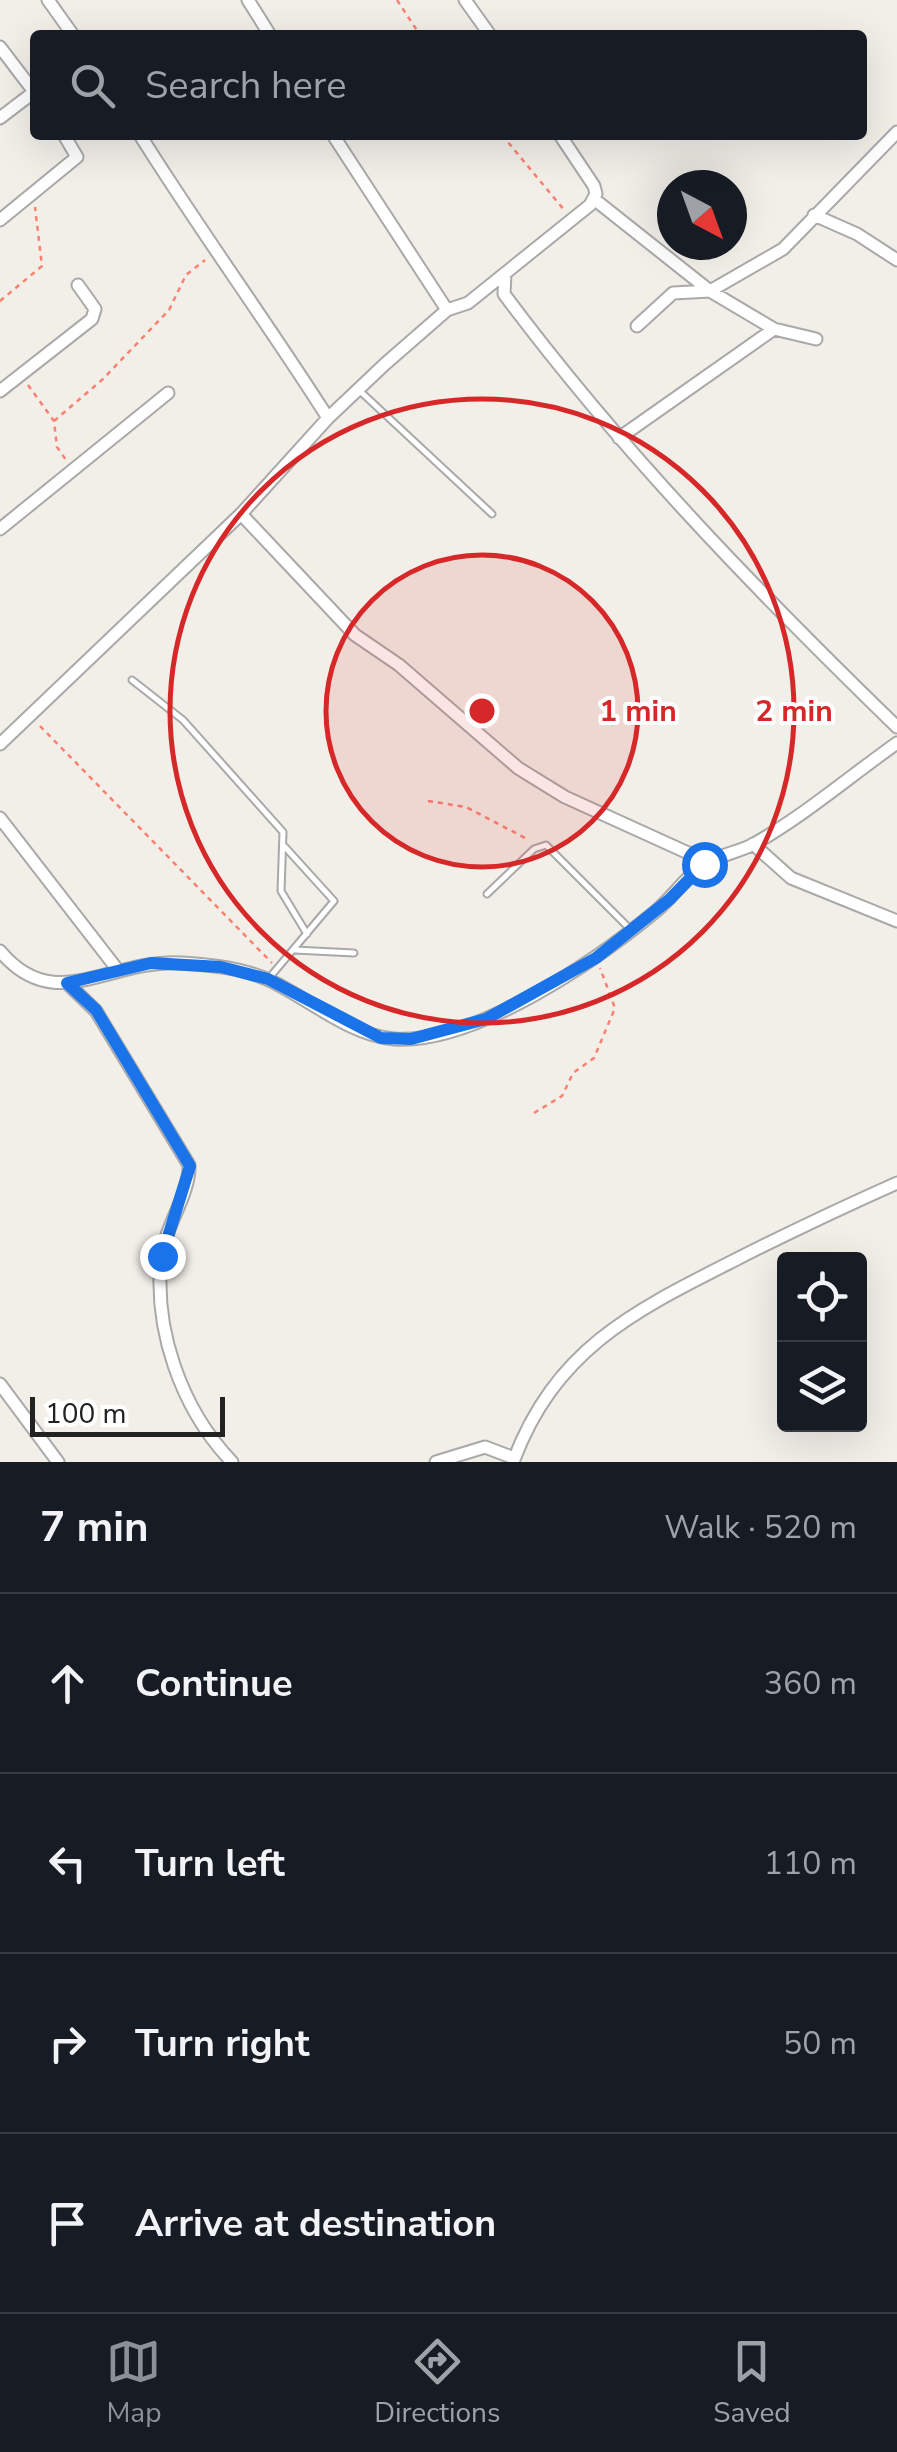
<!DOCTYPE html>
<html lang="en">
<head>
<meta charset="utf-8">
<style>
  body { margin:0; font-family:"Nunito Sans",sans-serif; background:#20242c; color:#f1f3f6 }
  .controls { position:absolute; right:30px; bottom:30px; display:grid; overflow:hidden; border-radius:10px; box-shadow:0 10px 40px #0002 }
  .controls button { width:90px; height:90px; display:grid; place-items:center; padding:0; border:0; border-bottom:2px solid #363941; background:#171b24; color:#f1f3f6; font:50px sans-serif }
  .compass { position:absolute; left:657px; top:170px; width:90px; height:90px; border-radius:50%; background:#171b24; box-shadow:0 10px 40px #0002; rotate:139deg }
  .scale { position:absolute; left:30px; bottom:25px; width:195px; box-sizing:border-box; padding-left:10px; border:5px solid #222; border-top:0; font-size:28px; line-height:35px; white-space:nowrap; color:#222; -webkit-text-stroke:8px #fff; paint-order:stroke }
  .stop { position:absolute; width:30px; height:30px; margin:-22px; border:8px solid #1a73e8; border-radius:50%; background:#fff }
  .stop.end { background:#1a73e8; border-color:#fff; box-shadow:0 2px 10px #0008 }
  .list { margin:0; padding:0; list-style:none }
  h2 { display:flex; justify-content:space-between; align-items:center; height:130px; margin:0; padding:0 40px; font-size:42px }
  h2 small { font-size:32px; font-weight:400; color:#9ea1a6 }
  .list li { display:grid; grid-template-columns:65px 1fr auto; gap:30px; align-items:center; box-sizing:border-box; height:180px; padding:0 40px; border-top:2px solid #363941 }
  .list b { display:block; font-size:38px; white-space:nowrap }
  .list em { font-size:32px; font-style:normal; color:#9ea1a6 }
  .icon { flex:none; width:55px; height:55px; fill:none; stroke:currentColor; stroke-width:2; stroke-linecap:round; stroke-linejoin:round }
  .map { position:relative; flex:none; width:897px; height:1462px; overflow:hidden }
  .search { position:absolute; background:#171b24; box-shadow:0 10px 40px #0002; left:30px; right:30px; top:30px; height:110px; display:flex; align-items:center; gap:25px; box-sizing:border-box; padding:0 35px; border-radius:10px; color:#9ea1a6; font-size:38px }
  .sheet { height:850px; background:#171b24 }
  nav { display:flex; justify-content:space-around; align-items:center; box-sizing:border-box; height:140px; border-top:2px solid #363941; background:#171b24; font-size:28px; color:#9ea1a6 }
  nav a { display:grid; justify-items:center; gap:5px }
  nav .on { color:#8c9099 }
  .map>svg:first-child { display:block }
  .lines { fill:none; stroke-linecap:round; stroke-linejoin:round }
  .lane-casing { stroke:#a9a9a9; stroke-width:9 }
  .street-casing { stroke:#a9a9a9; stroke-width:15 }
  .path { stroke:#fa8072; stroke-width:2.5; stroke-dasharray:5 5; stroke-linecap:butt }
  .lane { stroke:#fff; stroke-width:5 }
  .street { stroke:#fff; stroke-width:11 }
  .route { stroke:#1a73e8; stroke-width:12 }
  .ring { fill:none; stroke:#d62828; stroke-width:5 }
  .centre { fill:#d62828; stroke:#fff; stroke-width:5 }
  .ring-label { font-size:30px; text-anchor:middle; font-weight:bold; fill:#d62828; stroke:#fff; stroke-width:8; stroke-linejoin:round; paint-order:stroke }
</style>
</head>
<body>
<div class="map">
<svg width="897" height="1462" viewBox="0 0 897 1462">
  <rect width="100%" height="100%" fill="#f2efe9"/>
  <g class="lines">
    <defs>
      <path id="lane" d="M361,392L492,514
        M132,680L183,720L283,832L281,891L307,934
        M487,894L534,849L546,845L629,928
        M295,950L354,953
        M270,977L334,901L285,847"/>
      <path id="street" d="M48,0L73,35
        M248,0L270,35
        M465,0L490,35
        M0,47L35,93
        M0,118L34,92
        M140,135C200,231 267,322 328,418
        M333,135L447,310
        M594,199L710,291L774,329
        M814,215L857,234L897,260
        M0,220L77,157L64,135
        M505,274L504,294C621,451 757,591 897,727
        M637,326L673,293L710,291L783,249L897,132
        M0,391L92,319L95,309L78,285
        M619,438L774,329L816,339
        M241,514L355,635L399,665L518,768L565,797L708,862
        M0,529L168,393
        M0,744L241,514L328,418L385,364L447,310L468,303L590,205L596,194L594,186L560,135
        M0,818L117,969
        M753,844L791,878L897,921
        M0,951C55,1017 109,958 182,963C212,965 244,968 271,981C309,999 351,1036 394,1039C474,1045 597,960 656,911C673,897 687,875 705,864C719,855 739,852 754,844C805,815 849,777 897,743
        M67,983L96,1011L189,1165C190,1194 166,1225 162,1253C152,1327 181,1409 232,1462
        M0,1384L58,1462
        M436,1462L485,1447L514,1458
        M513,1462C555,1350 632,1312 731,1262C786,1234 841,1208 897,1183"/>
    </defs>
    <use href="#lane" class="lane-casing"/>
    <use href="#street" class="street-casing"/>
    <path class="path" d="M397,0L420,35
      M502,135L565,211
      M649,135L653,142
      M0,301L42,266L35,207
      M28,385L54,421L57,447L66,460
      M54,421L103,379L169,310L186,275L205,260
      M40,726L272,963
      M428,801L466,807L529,840
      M534,1113L562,1096L573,1073L594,1058L615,1008L600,968"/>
    <use href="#lane" class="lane"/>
    <use href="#street" class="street"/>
  </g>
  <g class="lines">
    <path class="route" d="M162,1256L190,1166L96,1010L67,983L151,963L221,967L268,979L381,1038L411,1039L486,1019L596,958L670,899L704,864"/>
  </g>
  <circle cx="482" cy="711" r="156" fill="#d62828" fill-opacity=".12"/>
  <g class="ring">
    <circle cx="482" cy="711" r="156"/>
    <circle cx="482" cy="711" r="312"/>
  </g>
  <circle cx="482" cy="711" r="15" class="centre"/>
  <g class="ring-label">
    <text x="638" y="721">1 min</text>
    <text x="794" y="721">2 min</text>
  </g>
</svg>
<div class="controls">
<button><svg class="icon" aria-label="locate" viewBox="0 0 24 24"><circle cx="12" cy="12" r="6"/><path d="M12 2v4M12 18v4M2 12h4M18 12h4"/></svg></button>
<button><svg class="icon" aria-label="layers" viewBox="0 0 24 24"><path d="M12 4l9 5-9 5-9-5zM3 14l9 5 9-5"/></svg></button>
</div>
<svg class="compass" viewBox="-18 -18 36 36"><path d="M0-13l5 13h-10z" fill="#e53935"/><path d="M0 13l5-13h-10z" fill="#9ea1a6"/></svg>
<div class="scale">100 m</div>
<div class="stop" style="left:704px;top:864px"></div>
<div class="stop end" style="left:162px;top:1256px"></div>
<div class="search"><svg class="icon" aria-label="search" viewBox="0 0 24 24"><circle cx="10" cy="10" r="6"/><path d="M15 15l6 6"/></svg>Search here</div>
</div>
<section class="sheet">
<h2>7 min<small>Walk · 520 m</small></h2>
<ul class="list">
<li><svg class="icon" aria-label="ahead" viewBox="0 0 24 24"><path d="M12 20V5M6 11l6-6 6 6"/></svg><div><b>Continue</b></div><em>360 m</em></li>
<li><svg class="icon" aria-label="left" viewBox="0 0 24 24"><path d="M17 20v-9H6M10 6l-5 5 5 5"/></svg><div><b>Turn left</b></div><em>110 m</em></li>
<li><svg class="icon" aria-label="right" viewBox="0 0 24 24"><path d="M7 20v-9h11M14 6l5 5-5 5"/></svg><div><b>Turn right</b></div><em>50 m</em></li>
<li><svg class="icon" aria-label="arrive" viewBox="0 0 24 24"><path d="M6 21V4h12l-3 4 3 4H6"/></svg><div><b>Arrive at destination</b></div></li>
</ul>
</section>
<nav>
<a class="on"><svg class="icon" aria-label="map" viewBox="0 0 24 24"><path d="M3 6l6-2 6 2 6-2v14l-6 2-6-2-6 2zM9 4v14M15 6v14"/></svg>Map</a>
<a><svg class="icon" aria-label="directions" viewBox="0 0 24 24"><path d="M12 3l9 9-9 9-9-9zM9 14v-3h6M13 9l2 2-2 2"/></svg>Directions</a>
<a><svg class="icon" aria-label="saved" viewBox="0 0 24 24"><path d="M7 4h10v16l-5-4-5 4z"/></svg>Saved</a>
</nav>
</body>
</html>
